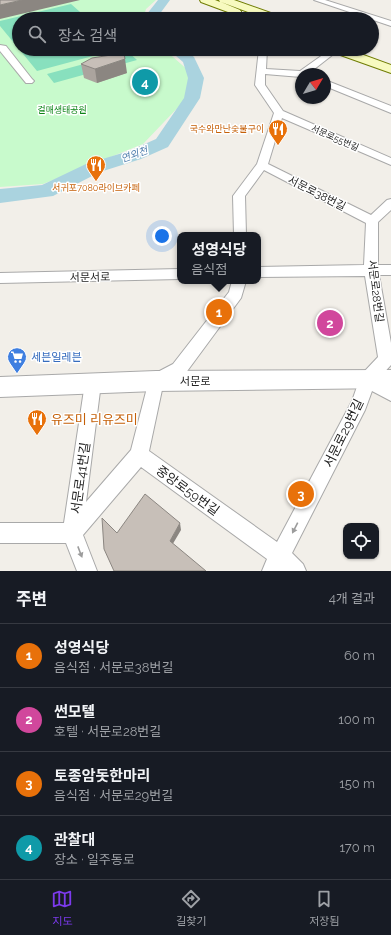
<!DOCTYPE html>
<html lang="ko">
<head>
<meta charset="utf-8">
<style>
  body { margin:0; font-family:Raleway,"Noto Sans KR",sans-serif; background:#20242c; color:#f1f3f6 }
  .controls { position:absolute; right:12px; bottom:12px; display:grid; overflow:hidden; border-radius:8px; box-shadow:0 1px 3px #0004 }
  .controls button { width:36px; height:36px; display:grid; place-items:center; padding:0; border:0; border-bottom:1px solid #363941; background:#171b24; color:#f1f3f6; font:20px sans-serif }
  .compass { position:absolute; left:295px; top:68px; width:36px; height:36px; border-radius:50%; background:#171b24; box-shadow:0 1px 3px #0004; rotate:52deg }
  .you { position:absolute; left:162px; top:236px; width:14px; height:14px; margin:-10px; border:3px solid #fff; border-radius:50%; background:#1a73e8; box-shadow:0 0 0 6px #1a73e833 }
  .badge { display:grid; place-items:center; width:26px; height:26px; border-radius:50%; background:#7c3aed; color:#fff; font-size:13px; font-weight:700 }
  .pin { position:absolute; translate:-50% -50%; border:2px solid #fff; box-shadow:0 1px 4px #0006 }
  .popup { position:absolute; left:177px; top:232px; width:84px; height:52px; box-sizing:border-box; display:grid; place-content:center; border-radius:8px; background:#171b24; filter:drop-shadow(0 1px 3px #0005); font-size:13px; white-space:nowrap; color:#9ea1a6 }
  .popup b { font-size:15px; color:#f1f3f6 }
  .popup::after { content:''; position:absolute; left:50%; top:100%; margin-left:-8px; border:8px solid transparent; border-top-color:#171b24 }
  .list { margin:0; padding:0; list-style:none }
  h2 { display:flex; justify-content:space-between; align-items:center; height:52px; margin:0; padding:0 16px; font-size:17px }
  h2 small { font-size:13px; font-weight:400; color:#9ea1a6 }
  .list li { display:grid; grid-template-columns:26px 1fr auto; gap:12px; align-items:center; box-sizing:border-box; height:64px; padding:0 16px; border-top:1px solid #363941 }
  .list b { display:block; font-size:15px; white-space:nowrap }
  .list p { margin:0; font-size:13px; white-space:nowrap; color:#9ea1a6 }
  .list em { font-size:13px; font-style:normal; color:#9ea1a6 }
  .icon { flex:none; width:22px; height:22px; fill:none; stroke:currentColor; stroke-width:2; stroke-linecap:round; stroke-linejoin:round }
  .map { position:relative; flex:none; width:391px; height:571px; overflow:hidden }
  .search { position:absolute; background:#171b24; box-shadow:0 1px 3px #0004; left:12px; right:12px; top:12px; height:44px; display:flex; align-items:center; gap:10px; box-sizing:border-box; padding:0 14px; border-radius:22px; color:#9ea1a6; font-size:15px }
  .sheet { height:308px; background:#171b24 }
  nav { display:flex; justify-content:space-around; align-items:center; box-sizing:border-box; height:56px; border-top:1px solid #363941; background:#171b24; font-size:11px; color:#9ea1a6 }
  nav a { display:grid; justify-items:center; gap:2px }
  nav .on { color:#7c3aed }
  .map>svg:first-child { display:block }
  .park { fill:#c8facc }
  .pitch { fill:#88e0be }
  .lines { fill:none; stroke-linecap:round; stroke-linejoin:round }
  .river { fill:#aad3df; fill-rule:evenodd }
  .minor-casing { stroke:#a9a9a9; stroke-width:2 }
  .tertiary-casing { stroke:#a9a9a9; stroke-width:2 }
  .secondary-casing { stroke:#707d05; stroke-width:2 }
  .minor { fill:#fff; fill-rule:evenodd }
  .tertiary { fill:#fff; fill-rule:evenodd }
  .secondary { fill:#f7fabf; fill-rule:evenodd }
  .wall { fill:#aba49e }
  .shaded-wall { fill:#8b8681 }
  .building { fill:#c7bfb8; stroke:#8b8681 }
  .oneway { fill:#9c9c9c }
  .labels { text-anchor:middle; stroke-width:3; stroke-linejoin:round; paint-order:stroke }
  .far-park-label { font-size:9px; fill:#0c8416; stroke:#fff }
  .far-food-label { font-size:9px; fill:#c56008; stroke:#fff; text-anchor:end }
  .far-street-label { font-size:9px; fill:#222; stroke:#fff }
  .far-water-label { font-size:10px; font-style:italic; fill:#4a7aab; stroke:#fff }
  .street-label { font-size:11px; fill:#222; stroke:#fff }
  .shop-label { font-size:11px; fill:#366cbe; stroke:#fff; text-anchor:start }
  .near-food-label { font-size:13px; fill:#c56008; stroke:#fff; text-anchor:start }
  .near-street-label { font-size:13px; fill:#222; stroke:#fff }
</style>
</head>
<body>
<div class="map">
<svg width="391" height="571" viewBox="0 0 391 571">
  <rect width="100%" height="100%" fill="#f2efe9"/>
  <path class="park" d="M0,0H156L146,9L143,19H19V49H164L190,72L185,100L143,144L43,184L0,187Z"/>
  <path class="pitch" d="M71,4L88,19H19V49L0,26V21Z
    M19,49H119L37,71Z
    M128,52L137,60L54,83L47,74Z"/>
  <g class="lines">
    <path class="river" d="M158,0H170L156,19H143Z
      M168,49H184L194,57L204,78L200,98L168,147L141,159L100,172L53,196L0,203V189L42,185L86,164L129,151L156,139L184,98L188,78L183,62Z"/>
    <defs>
      <path id="minor" d="M314,0H325L391,21V26Z
        M238,11H241V15L232,19H222Z
        M0,45L6,46L32,79L34,81L32,83H26L0,51Z
        M259,49H267L266,69L300,71L331,49H340L308,74H301V77L265,74V85L283,111L391,158V165L282,118L268,164L371,215L387,200L391,199V210L378,222V265H391V275H379L391,343V365L379,378L391,384V401L372,391L365,410L292,553L303,564L306,571H262L267,559L141,467L83,535L97,571H77L66,543H0V523H64L85,383L87,378L93,376L99,378L101,383L86,502L131,450L150,376L173,364L229,292L232,281H246L241,298L185,374L163,385L149,451L277,542L352,401L361,375L378,357L365,276L258,277V267L364,265L366,223L264,170L245,196L246,235H234L233,196L257,164L274,113L255,85Z
        M325,80L391,106V113L325,86Z
        M180,269V279L0,283V273Z"/>
      <path id="tertiary" d="M391,370V388L156,391L0,397V377L156,371Z"/>
      <path id="secondary" d="M200,0H215L220,2L219,0H234L282,17L284,19H267L221,2L240,10L241,12L240,14L236,15L201,2Z
        M330,49H347L391,65V73L332,52Z"/>
    </defs>
    <use href="#minor" class="minor-casing"/>
    <use href="#tertiary" class="tertiary-casing"/>
    <use href="#secondary" class="secondary-casing"/>
    <use href="#minor" class="minor"/>
    <use href="#tertiary" class="tertiary"/>
    <use href="#secondary" class="secondary"/>
  </g>
  <path class="wall" d="M81,64L127,73L97,83L84,78Z"/>
  <path class="shaded-wall" d="M22,0H80L0,19V5Z
    M125,59L127,73L97,83L95,69Z
    M180,523L181,530L171,547L170,541Z"/>
  <path class="building" d="M0,0H22L0,5Z
    M124,53L125,59L95,69L81,64L92,58Z
    M145,494L180,523L170,541L206,571H114L104,549L102,518L117,533Z"/>
  <defs><path id="oneway-solid" d="M-6-.8H1V-3.2L6.5 0L1 3.2V.8H-6Z"/></defs>
  <g class="oneway">
    <use href="#oneway-solid" transform="translate(295 528) rotate(117)"/>
    <use href="#oneway-solid" transform="translate(80 552) rotate(69)"/>
  </g>
  <defs>
    <symbol id="restaurant-pin" viewBox="-11 -11 22 30"><path d="M0 17L-7.5 6A9.5 9.5 0 1 1 7.5 6Z" fill="#e8710a" stroke="#fff"/><path d="M-5-6h1v4h1v-4h1v4h1v-4h1v5L-1.5 .5V6h-2V.5L-5-1ZM5-6V6H3V1.5H1.5Q1.5-4 5-6Z" fill="#fff"/></symbol>
    <symbol id="supermarket-pin" viewBox="-11 -11 22 30"><path d="M0 17L-7.5 6A9.5 9.5 0 1 1 7.5 6Z" fill="#3f7fe0" stroke="#fff"/><path d="M-6-5.5h2.5l.6 2H6L4.5 2H-2.5L-4.4-4H-6ZM-1.5 3.2a1.3 1.3 0 1 0 .1 0ZM3 3.2a1.3 1.3 0 1 0 .1 0Z" fill="#fff"/></symbol>
  </defs>
  <g fill-rule="evenodd">
    <use href="#restaurant-pin" x="267" y="118" width="22" height="30"/>
    <use href="#restaurant-pin" x="85" y="154" width="22" height="30"/>
    <use href="#supermarket-pin" x="6" y="346" width="22" height="30"/>
    <use href="#restaurant-pin" x="26" y="408" width="22" height="30"/>
  </g>
  <g class="labels">
    <g class="far-park-label">
      <text x="62" y="113">걸매생태공원</text>
    </g>
    <g class="far-food-label">
      <text x="264" y="132">국수와만난숯불구이</text>
      <text x="96" y="191" text-anchor="middle">서귀포7080라이브카페</text>
    </g>
    <g class="far-street-label">
      <text transform="translate(335 138) rotate(24)" y="3">서문로55번길</text>
    </g>
    <g class="far-water-label">
      <text transform="translate(134 154) rotate(-20)" y="4">연외천</text>
    </g>
    <g class="street-label">
      <text transform="translate(317 193) rotate(27)" y="4">서문로38번길</text>
      <text transform="translate(90 277) rotate(-1)" y="4">서문서로</text>
      <text transform="translate(376 291) rotate(83)" y="4">서문로28번길</text>
      <text x="195" y="385">서문로</text>
    </g>
    <g class="shop-label">
      <text x="31" y="361">세븐일레븐</text>
    </g>
    <g class="near-food-label">
      <text x="51" y="424">유즈미 리유즈미</text>
    </g>
    <g class="near-street-label">
      <text transform="translate(343 433) rotate(-64)" y="5">서문로29번길</text>
      <text transform="translate(80 478) rotate(-82)" y="5">서문로41번길</text>
      <text transform="translate(188 490) rotate(36)" y="5">중앙로59번길</text>
    </g>
  </g>
</svg>
<div class="controls">
<button><svg class="icon" aria-label="locate" viewBox="0 0 24 24"><circle cx="12" cy="12" r="6"/><path d="M12 2v4M12 18v4M2 12h4M18 12h4"/></svg></button>
</div>
<svg class="compass" viewBox="-18 -18 36 36"><path d="M0-13l5 13h-10z" fill="#e53935"/><path d="M0 13l5-13h-10z" fill="#9ea1a6"/></svg>
<div class="you"></div>
<div class="pin badge" style="left:219px;top:312px;background:#e8710a">1</div>
<div class="popup"><b>성영식당</b>음식점</div>
<div class="pin badge" style="left:330px;top:323px;background:#d1479c">2</div>
<div class="pin badge" style="left:301px;top:494px;background:#e8710a">3</div>
<div class="pin badge" style="left:145px;top:82px;background:#0f9aa8">4</div>
<div class="search"><svg class="icon" aria-label="search" viewBox="0 0 24 24"><circle cx="10" cy="10" r="6"/><path d="M15 15l6 6"/></svg>장소 검색</div>
</div>
<section class="sheet">
<h2>주변<small>4개 결과</small></h2>
<ul class="list">
<li><span class="badge" style="background:#e8710a">1</span><div><b>성영식당</b><p>음식점 · 서문로38번길</p></div><em>60 m</em></li>
<li><span class="badge" style="background:#d1479c">2</span><div><b>썬모텔</b><p>호텔 · 서문로28번길</p></div><em>100 m</em></li>
<li><span class="badge" style="background:#e8710a">3</span><div><b>토종암돗한마리</b><p>음식점 · 서문로29번길</p></div><em>150 m</em></li>
<li><span class="badge" style="background:#0f9aa8">4</span><div><b>관찰대</b><p>장소 · 일주동로</p></div><em>170 m</em></li>
</ul>
</section>
<nav>
<a class="on"><svg class="icon" aria-label="map" viewBox="0 0 24 24"><path d="M3 6l6-2 6 2 6-2v14l-6 2-6-2-6 2zM9 4v14M15 6v14"/></svg>지도</a>
<a><svg class="icon" aria-label="directions" viewBox="0 0 24 24"><path d="M12 3l9 9-9 9-9-9zM9 14v-3h6M13 9l2 2-2 2"/></svg>길찾기</a>
<a><svg class="icon" aria-label="saved" viewBox="0 0 24 24"><path d="M7 4h10v16l-5-4-5 4z"/></svg>저장됨</a>
</nav>
</body>
</html>
